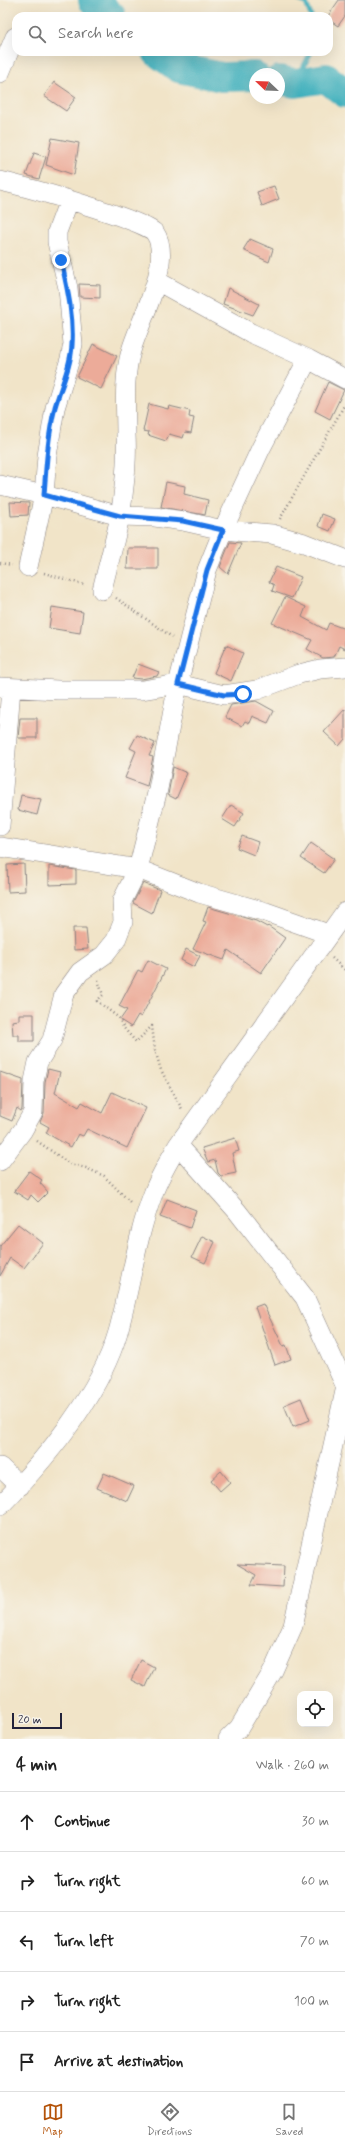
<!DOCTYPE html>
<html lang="en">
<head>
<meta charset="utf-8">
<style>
  body { margin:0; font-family:Mynerve,sans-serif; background:#f2f2f2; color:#222 }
  .controls { position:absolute; right:12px; bottom:12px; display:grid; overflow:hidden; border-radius:8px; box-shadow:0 4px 16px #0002 }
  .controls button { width:36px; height:36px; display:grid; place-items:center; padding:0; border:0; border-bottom:1px solid #e0e0e0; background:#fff; color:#222; font:20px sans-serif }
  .compass { position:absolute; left:249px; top:68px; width:36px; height:36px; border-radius:50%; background:#fff; box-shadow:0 4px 16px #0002; rotate:293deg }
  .scale { position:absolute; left:12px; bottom:10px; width:50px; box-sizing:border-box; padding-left:4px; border:2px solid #22223b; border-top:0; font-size:11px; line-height:14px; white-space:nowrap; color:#22223b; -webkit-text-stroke:3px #f7f3e8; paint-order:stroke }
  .stop { position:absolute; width:12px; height:12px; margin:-9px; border:3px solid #1a73e8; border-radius:50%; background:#fff }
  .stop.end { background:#1a73e8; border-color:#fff; box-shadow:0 1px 4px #0008 }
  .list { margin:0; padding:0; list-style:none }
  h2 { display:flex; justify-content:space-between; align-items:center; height:52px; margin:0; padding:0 16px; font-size:17px }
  h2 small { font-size:13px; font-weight:400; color:#767676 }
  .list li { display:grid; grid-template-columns:26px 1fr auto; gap:12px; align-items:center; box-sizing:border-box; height:60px; padding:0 16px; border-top:1px solid #e0e0e0 }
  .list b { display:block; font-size:15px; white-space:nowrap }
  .list em { font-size:13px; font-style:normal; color:#767676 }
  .icon { flex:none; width:22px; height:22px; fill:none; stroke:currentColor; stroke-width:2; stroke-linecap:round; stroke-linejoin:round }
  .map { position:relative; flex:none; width:345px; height:1739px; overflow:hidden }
  .search { position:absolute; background:#fff; box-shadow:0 4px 16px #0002; left:12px; right:12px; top:12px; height:44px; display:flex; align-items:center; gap:10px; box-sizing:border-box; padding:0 14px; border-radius:12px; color:#767676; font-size:15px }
  .sheet { height:352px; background:#fff }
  nav { display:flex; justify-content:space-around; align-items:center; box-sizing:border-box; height:56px; border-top:1px solid #e0e0e0; background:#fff; font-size:11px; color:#767676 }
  nav a { display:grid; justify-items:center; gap:2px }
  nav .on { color:#b45309 }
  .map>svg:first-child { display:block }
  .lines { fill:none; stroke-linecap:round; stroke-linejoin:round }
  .stream { stroke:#41b0bd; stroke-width:5 }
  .river { stroke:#41b0bd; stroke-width:30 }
  .building { fill:#ecab99 }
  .street-casing { stroke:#8a8382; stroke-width:20 }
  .path { stroke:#8a8382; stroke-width:2.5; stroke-dasharray:1 3; stroke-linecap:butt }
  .street { stroke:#fff; stroke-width:19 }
  .route { stroke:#1a73e8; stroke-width:5 }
</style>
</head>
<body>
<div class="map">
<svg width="345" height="1739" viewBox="0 0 345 1739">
  <rect width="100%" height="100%" fill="#f7f3e8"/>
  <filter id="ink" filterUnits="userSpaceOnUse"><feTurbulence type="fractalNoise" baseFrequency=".025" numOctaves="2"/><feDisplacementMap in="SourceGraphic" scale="8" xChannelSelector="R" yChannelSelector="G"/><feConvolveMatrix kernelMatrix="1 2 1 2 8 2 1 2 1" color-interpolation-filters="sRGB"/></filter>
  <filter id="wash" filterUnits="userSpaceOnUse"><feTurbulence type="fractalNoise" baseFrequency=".012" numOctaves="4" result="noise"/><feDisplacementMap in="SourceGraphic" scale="16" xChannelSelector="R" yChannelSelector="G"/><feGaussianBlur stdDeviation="0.9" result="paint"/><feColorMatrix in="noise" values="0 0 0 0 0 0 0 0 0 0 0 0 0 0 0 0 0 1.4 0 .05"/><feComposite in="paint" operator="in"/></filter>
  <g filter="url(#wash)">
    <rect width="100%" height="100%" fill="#f1e4c8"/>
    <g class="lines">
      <path class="stream" d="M298,0L306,3L311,16
        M295,83L311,52"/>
      <path class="river" d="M93,0L111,16
        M157,52L179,68L222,77L255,76
        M279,80L295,83L326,78L345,93"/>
    </g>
    <g id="blocks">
      <path class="building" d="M339,0H345V16L338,26L329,20L328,16Z
        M54,82L76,97L66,111L44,96Z
        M52,138L79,143L74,175L46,165Z
        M34,153L46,157L39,179L26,175Z
        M274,186L279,199L262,206L257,192Z
        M250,239L273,249L269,262L243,250Z
        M79,284L100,285V298L80,297Z
        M228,288L259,304L253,315L223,304Z
        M93,344L117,356L101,389L77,377Z
        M328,382L344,390L330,419L315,411Z
        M149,404L168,409L169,406L190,411L189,417L194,418L191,433L185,432L183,438L169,434L166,441L148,435L149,432L143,431Z
        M166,482L185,486L184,494L208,500L205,515L161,507Z
        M10,502L29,503L28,515L11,516Z
        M322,514L335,519L330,531L318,526Z
        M230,542L241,543L228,574L220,567Z
        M128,548H158V569H127Z
        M276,567L301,577L292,598L272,591L274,585L269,582Z
        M285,597L306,607L302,617L326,630L329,623L345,629V649L339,646L334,657L323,658L307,649L312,640L272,623Z
        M52,607L83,612L80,633L49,628Z
        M226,645L243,653L231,681L214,673Z
        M138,664L159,672L157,676L141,679L132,678Z
        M256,701L274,711L268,723L252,716L249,723L245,721L242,726L225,717L231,705Z
        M345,709V739L339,746L324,732Z
        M20,718H37V738H18Z
        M137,735L155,743L149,756L153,757L147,786L125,778L136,751L130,748Z
        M173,767L187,773L176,799L168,795Z
        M21,795L41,799L37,815L18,810Z
        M231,805L244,813L235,827L222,819Z
        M242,836L258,842L254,855L237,848Z
        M311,843L334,859L324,873L301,858Z
        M24,864L25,891L8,892L7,865Z
        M49,866L76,870V884L49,885Z
        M143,883L160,890L152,913L133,903Z
        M208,907L256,921L267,927L268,926L285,938L261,973L228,950L224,960L193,949L206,922L203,921Z
        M73,928H86L88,949L74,950Z
        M186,949L200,956L194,967L181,960Z
        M148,960L166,969L141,1017L138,1015L131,1027L120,1020L127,1010L119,1006L138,970L142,972Z
        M19,1014H34V1041H19V1035H13L12,1021L19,1020Z
        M48,1069L60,1072L55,1093L79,1107L82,1102L102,1113L112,1092L146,1108L127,1148L87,1129L83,1136L78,1134L71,1147L46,1133L49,1127L40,1122L44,1113L45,1082Z
        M0,1072L23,1080L22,1109L21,1111L17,1108L12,1121L0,1116Z
        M235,1138L239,1151L232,1153L236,1173L221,1176L218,1173L215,1160L208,1162L202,1148Z
        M29,1171L42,1180L40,1183L48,1192L38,1202L31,1195L28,1200L14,1191Z
        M167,1199L196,1210L190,1228L160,1217Z
        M18,1224L43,1243L24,1268L10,1258L0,1276V1246Z
        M202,1236L215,1242L205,1263L192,1257Z
        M263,1304L283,1346L286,1345L291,1359L275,1365L255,1307Z
        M301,1398L310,1420L293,1427L284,1405Z
        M221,1471L230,1482L220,1491L211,1480Z
        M104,1473L134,1486L127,1501L97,1488Z
        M237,1564L284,1566L283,1587L251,1585L256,1575Z
        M141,1660L154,1667L145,1687L131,1680Z"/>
    </g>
  </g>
  <g filter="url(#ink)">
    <use href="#blocks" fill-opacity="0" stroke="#8a8382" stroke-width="1"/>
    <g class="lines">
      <defs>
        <path id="street" d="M0,73L15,37
          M0,181C22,186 146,220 155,233C174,261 139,322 131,351C123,379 126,407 126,435C127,452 126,470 124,487C121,522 110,556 102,590
          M157,281L251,333L308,359L345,379
          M0,485L44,495L120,516L155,517L183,521L223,530L272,534L304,543L345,559
          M28,567L44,495L47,456L55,408L70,359L73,344L68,288L57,242V232L69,200
          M0,687L58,690H142L178,684L224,695L257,690L299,674L320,669L345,667
          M0,826L11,688
          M0,847L138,869L199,893L266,912L328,934
          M178,1145L237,1211L305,1298L345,1385
          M0,1161L23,1130L33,1112L34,1081L38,1062L52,1040L64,994L80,972L104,955L116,940L123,922L122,901L138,869L158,789L178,684L207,570L223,530L261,448L308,359
          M0,1467L20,1486
          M0,1506C45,1460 100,1394 118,1332C131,1286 136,1238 153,1194C159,1177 169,1161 178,1145L345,912
          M228,1739L239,1728L273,1671L293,1626L345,1391"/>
      </defs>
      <use href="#street" class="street-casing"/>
      <path class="path" d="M280,519L345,404
        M0,563L12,565
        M44,573L85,585
        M116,598L172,637
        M332,958L345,970
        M98,980L103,995L97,1001L119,1018L123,1027L136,1042L152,1026L155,1050L161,1070L182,1109
        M37,1141L70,1164L86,1168L104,1176L131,1203"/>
      <use href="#street" class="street"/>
    </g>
  </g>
  <g class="lines" filter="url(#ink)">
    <path class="route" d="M61,260C67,287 74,316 72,345C71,366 61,386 55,407C48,435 46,466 44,495L120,516L183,521L223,530L207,570L178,684L224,695L243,694"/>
  </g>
</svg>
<div class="controls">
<button><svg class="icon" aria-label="locate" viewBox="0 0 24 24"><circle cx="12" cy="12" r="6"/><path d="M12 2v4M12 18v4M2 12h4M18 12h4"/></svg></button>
</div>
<svg class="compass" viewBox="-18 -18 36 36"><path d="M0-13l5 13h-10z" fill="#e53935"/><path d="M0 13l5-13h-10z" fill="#767676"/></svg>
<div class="scale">20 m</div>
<div class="stop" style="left:243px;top:694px"></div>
<div class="stop end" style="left:61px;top:260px"></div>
<div class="search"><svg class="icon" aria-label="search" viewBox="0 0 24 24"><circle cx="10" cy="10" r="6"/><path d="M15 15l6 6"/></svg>Search here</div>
</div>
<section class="sheet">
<h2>4 min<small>Walk · 260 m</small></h2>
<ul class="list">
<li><svg class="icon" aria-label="ahead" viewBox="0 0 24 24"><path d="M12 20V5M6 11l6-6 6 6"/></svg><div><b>Continue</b></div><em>30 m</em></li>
<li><svg class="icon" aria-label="right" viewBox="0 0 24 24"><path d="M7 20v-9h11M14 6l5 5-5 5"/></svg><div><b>Turn right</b></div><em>60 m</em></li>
<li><svg class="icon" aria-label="left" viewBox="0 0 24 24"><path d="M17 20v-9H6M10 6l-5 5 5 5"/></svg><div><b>Turn left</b></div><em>70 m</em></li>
<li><svg class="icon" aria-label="right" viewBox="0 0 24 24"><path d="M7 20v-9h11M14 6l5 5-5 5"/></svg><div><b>Turn right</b></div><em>100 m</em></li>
<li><svg class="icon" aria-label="arrive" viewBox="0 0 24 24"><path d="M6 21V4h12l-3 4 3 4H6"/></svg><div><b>Arrive at destination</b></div></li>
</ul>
</section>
<nav>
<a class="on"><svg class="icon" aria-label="map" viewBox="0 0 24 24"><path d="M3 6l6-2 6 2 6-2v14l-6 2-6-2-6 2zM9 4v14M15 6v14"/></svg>Map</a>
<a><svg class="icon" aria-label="directions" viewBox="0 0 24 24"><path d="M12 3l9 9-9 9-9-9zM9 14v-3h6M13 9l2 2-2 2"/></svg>Directions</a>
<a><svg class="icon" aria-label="saved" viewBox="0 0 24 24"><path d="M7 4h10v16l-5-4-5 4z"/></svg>Saved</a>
</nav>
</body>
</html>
